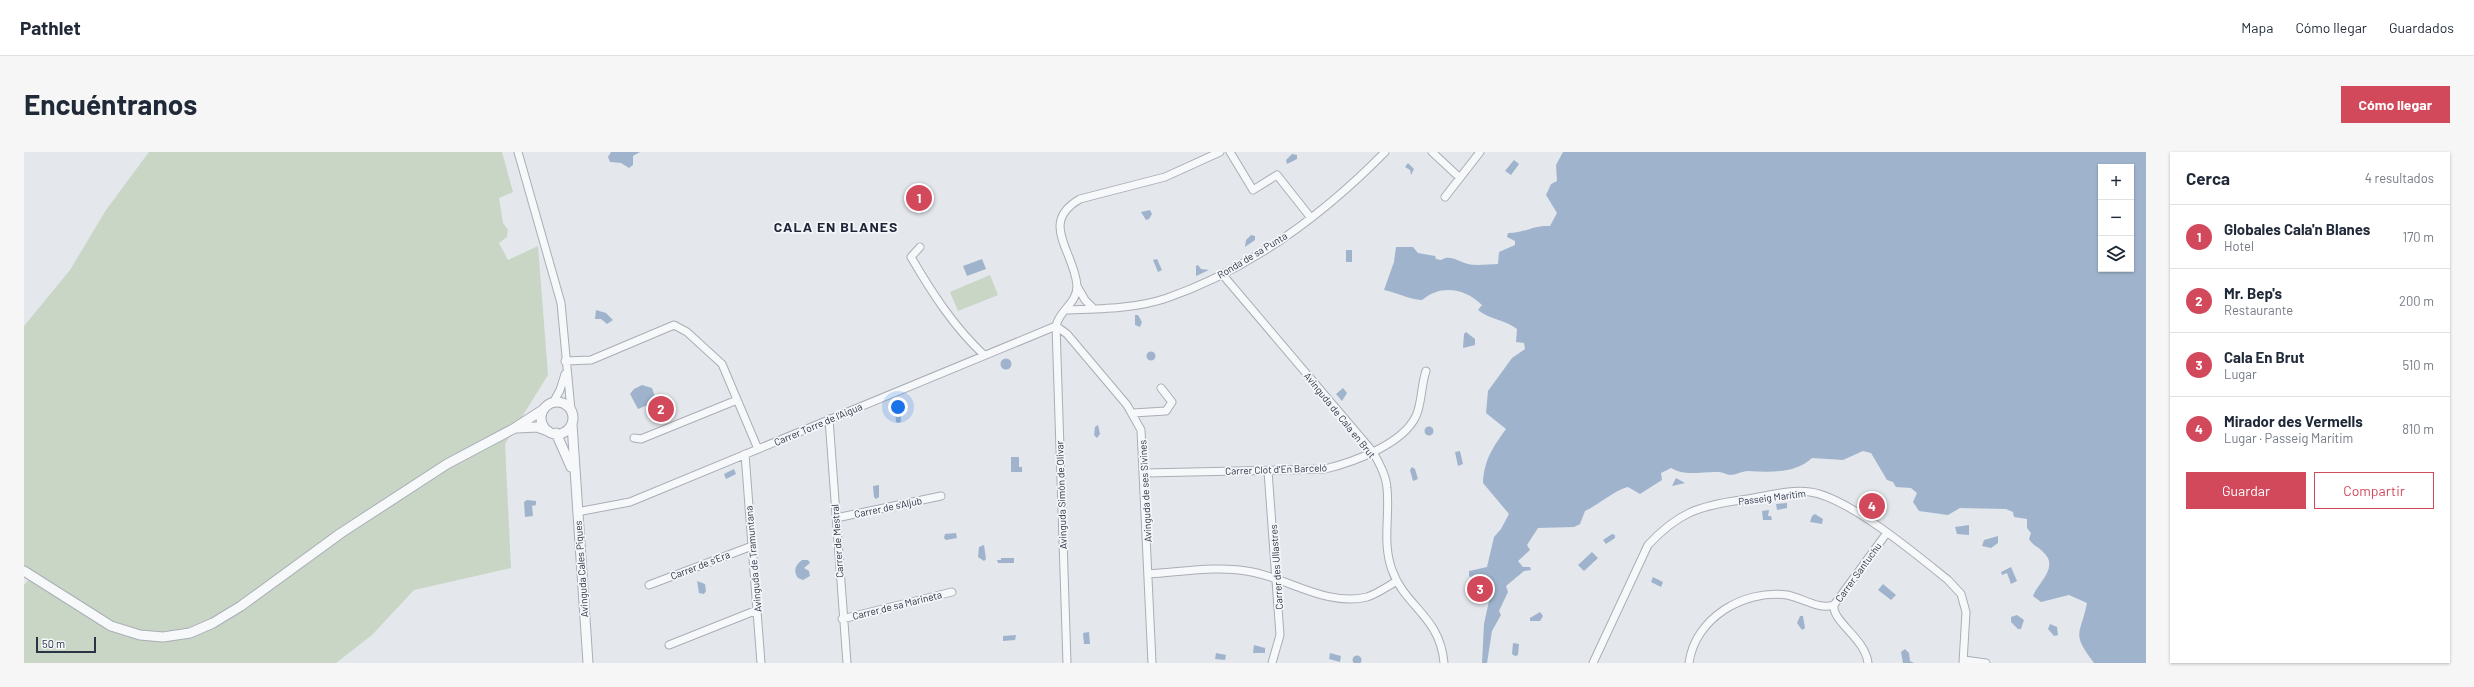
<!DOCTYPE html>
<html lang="es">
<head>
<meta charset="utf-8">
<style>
  body { margin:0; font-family:Barlow,sans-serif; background:#f6f6f7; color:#1f2937 }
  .controls { position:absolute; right:12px; top:12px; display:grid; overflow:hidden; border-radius:0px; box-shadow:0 1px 3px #0004 }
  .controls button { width:36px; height:36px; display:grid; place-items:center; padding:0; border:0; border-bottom:1px solid #e0e1e3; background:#fff; color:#1f2937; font:20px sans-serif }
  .scale { position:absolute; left:12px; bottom:10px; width:60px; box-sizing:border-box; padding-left:4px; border:2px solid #2b3445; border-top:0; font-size:11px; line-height:14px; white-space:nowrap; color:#2b3445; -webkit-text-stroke:3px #f4f6f9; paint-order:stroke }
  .you { position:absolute; left:874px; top:255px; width:14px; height:14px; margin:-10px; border:3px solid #fff; border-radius:50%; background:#1a73e8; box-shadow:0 0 0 6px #1a73e833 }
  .badge { display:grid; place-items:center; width:26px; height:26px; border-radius:50%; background:#d1495b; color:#fff; font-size:13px; font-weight:700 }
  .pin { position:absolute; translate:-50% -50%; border:2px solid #fff; box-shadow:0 1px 4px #0006 }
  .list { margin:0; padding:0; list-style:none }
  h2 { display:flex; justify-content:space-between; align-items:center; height:52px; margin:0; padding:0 16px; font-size:17px }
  h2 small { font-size:13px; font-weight:400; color:#747a83 }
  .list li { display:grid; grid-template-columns:26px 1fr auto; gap:12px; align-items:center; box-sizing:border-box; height:64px; padding:0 16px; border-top:1px solid #e0e1e3 }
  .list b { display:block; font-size:15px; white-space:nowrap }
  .list p { margin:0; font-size:13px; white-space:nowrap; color:#747a83 }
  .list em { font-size:13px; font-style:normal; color:#747a83 }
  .actions { display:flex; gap:8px; padding:12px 16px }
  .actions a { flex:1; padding:9px 0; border:1px solid #d1495b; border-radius:0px; text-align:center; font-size:14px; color:#d1495b }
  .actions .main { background:#d1495b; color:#fff }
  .icon { flex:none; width:22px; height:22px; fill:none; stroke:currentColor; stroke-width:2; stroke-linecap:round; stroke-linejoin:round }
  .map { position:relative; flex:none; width:2122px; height:511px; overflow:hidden; border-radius:0px }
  header { display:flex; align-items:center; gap:24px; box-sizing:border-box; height:56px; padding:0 20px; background:#fff; border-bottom:1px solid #e0e1e3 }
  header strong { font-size:19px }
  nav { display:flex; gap:22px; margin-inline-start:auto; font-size:14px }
  .intro { display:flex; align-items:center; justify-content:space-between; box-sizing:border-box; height:96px; padding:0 24px }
  h1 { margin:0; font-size:28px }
  .button { padding:10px 18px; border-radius:0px; background:#d1495b; color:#fff; font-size:14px; font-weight:700 }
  main { display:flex; gap:24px; padding:0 24px }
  aside { flex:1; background:#fff; border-radius:0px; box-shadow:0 1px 3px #0004 }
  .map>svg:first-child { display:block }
  .green { fill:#c9d6c5 }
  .water { fill:#9fb4cc; fill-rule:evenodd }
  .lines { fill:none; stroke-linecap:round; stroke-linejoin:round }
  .minor-casing { stroke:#a9aeb7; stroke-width:9 }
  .tertiary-casing { stroke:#a9aeb7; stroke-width:11 }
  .minor { stroke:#f7f8fa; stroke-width:7 }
  .tertiary { stroke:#f7f8fa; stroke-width:9 }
  .labels { text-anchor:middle; stroke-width:3.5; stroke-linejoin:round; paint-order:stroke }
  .street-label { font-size:10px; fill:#2b3445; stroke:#f4f6f9 }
  .district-label { font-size:14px; font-weight:bold; letter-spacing:1px; fill:#1d2536; stroke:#f4f6f9 }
</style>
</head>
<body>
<header>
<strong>Pathlet</strong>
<nav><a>Mapa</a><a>Cómo llegar</a><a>Guardados</a></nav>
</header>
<div class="intro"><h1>Encuéntranos</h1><a class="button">Cómo llegar</a></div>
<main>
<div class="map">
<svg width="2122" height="511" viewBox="0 0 2122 511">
  <rect width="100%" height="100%" fill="#e4e7ec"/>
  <path class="green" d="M125,0H478L489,40L475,46L479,71L484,78L483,85L475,91L484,108L514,94L524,223L481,292L487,416L390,438L348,483L312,511H0V433L5,427L0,420V174L46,118L82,58Z
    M966,123L974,143L934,159L926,140Z"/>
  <path class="water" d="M587,0H616L609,4V13L605,16L597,11L586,10L584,5Z
    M1539,0H2122V511H2070C2047,480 2056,485 2063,451L2045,443L2017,450L2009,444C2014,430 2036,415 2019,400C2014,394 2009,394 2005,387L2007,381L2003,376V367L1990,365L1989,360L1982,357L1936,356L1924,363L1895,359L1889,350L1893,341L1887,336L1872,335L1869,330L1863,328L1847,301L1839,299L1819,308L1788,306C1771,322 1746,320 1724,319C1718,319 1712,323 1706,323C1703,323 1699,320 1695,320C1678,319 1662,325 1647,316L1637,321L1638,328L1616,342L1604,335C1593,337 1574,353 1561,359L1556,372L1550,375L1514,376L1503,393L1506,398L1494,409L1499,415H1506L1507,418L1500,419L1482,434L1484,440L1475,459L1477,463L1468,479L1463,511H1458L1460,472L1466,444C1455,439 1455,429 1445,424V419L1463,415L1470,385L1477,377L1485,362L1459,331C1460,308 1469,295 1482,277L1462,261L1464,239L1488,206L1501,197L1500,191L1492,190L1493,177C1480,167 1466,168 1454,158L1458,153C1441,136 1417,132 1398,148C1384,147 1374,141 1360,138L1370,110L1372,95H1389L1394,101L1411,104L1412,107L1417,108C1427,102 1434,110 1444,112C1453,114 1465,112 1474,112L1475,100L1491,93V89L1483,85L1484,81C1502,81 1508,73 1526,74L1533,61L1522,43L1527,32L1533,29L1532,13ZM2077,15H2107V117H2077Z
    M1268,2L1273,3V7L1263,12L1262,8Z
    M1490,8L1495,12L1487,23L1481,19Z
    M1384,11L1390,17L1387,23L1386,18L1381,15Z
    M1126,58L1128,62L1125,67L1122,68L1117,60Z
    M1227,83L1231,84V88L1221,95L1222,88Z
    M1322,98H1328V110H1322Z
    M958,107L962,117L943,124L939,114Z
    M1133,107L1138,118L1134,120L1129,108Z
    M1174,113L1177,117L1185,118L1172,124V114Z
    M572,158L582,161L589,168L583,172L577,167H571Z
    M1111,163H1114L1118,170L1116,175L1111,173Z
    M1442,180L1451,187V193L1439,196L1440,182Z
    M1122.5 204a4.5 4.5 0 1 1 9 0a4.5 4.5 0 1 1-9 0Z
    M976.5 212a5.5 5.5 0 1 1 11 0a5.5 5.5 0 1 1-11 0Z
    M618,233L628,236L631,245L626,252L614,257L606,242L610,237Z
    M1319,236L1323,241L1318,249L1312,242Z
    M871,257H876L877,269L875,271L872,270Z
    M1074,273L1076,282L1073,286L1070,283L1071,275Z
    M1400.5 279a4.5 4.5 0 1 1 9 0a4.5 4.5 0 1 1-9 0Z
    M1436,299L1439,312L1434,314L1431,300Z
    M987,305H995V315H998V320H987Z
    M1388,315L1391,317L1394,327L1389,329L1386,318Z
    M710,317L712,322L702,327L700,322Z
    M1652,326L1661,331L1648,334Z
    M855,333V345L852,347L850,345L849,334Z
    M503,348L512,349V353L508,354L509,364L501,365L500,350Z
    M1763,351V356L1753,358L1752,352Z
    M1745,358L1744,364H1747L1748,368H1739L1738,359Z
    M1791,362L1799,367L1798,372L1786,370L1788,364Z
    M1945,373V383L1933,382L1931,375Z
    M932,381L933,386L922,388L920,386L921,382Z
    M1588,382L1591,383V386L1582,392L1579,388Z
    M1974,384V391L1967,396L1958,394L1960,388Z
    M960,393L962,407L960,409L954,405L955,395Z
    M1568,400L1574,406L1560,419L1554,413Z
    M977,406H990V411H974L973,408H977Z
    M778,408H784L786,411L780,416L785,419L786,424L779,428L774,426C769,419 771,413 778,408Z
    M1987,415L1993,429L1987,432L1983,421L1978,423L1977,420Z
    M1629,425L1639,430L1637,435L1627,430Z
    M673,429L681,432L682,439L680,442L675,441Z
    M1859,432L1872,443L1867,448L1854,438Z
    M1516,460L1519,464L1516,469H1506V466Z
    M1993,463L2000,468L1997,477H1994L1987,470V465Z
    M1776,464H1779L1781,476L1778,478L1773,471Z
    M2026,472L2033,475L2034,483L2030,484L2024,477Z
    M1065,480L1066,492H1060L1059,481Z
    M992,483L991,488L979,489V484Z
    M1489,491L1495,492L1494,503L1491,504L1488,502Z
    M1230,493L1241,496V501H1229Z
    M1881,497L1885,501L1886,509L1890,511H1879L1877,500Z
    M1192,501L1202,503L1201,508L1191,507Z
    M1306,501L1317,504L1316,510L1305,507Z
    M1328.5 508a4.5 4.5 0 1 1 9 0a4.5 4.5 0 1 1-9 0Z"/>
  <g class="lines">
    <defs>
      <path id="minor" d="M494,0L537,151L547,258
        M1206,0L1229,38L1253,23L1287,66
        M1408,0L1436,26
        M1421,45L1456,0
        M896,95L887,105C908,141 930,175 960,203
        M1198,122L1349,300C1355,311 1362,323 1363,336C1366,364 1358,390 1368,418C1381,455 1416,464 1420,511
        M1053,134L1061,148L1070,157
        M1041,158C1075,157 1111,157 1143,146C1226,117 1300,62 1361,0
        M1032,174L1043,182L1103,253L1117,278L1128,511
        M541,209L567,208L650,173L663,180L698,212L734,297
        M529,251L536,238L541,222
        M1109,261L1142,259L1148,250L1137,236
        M805,267L823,511
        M610,286L617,287L713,248
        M721,302L737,511
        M1244,319L1256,483L1248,511
        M1121,321L1301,317C1330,310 1379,292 1392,264C1398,251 1397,233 1402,219
        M553,360L606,350L1032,174
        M812,366L917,344
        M1125,422C1158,420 1195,413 1228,420C1265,427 1304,455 1343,445C1353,442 1364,434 1373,429
        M625,433L728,394
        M818,467L928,440
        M645,493L733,458
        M1940,508L1962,511
        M1043,511L1032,174C1035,158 1053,152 1053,134C1051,100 1014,71 1056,47L1141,25L1196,0
        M1569,511L1624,393C1654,361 1674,354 1717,348C1739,345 1764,337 1786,340C1824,345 1893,403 1924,428L1937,442L1942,460L1939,511
        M1665,511C1671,466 1720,437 1763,443C1779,446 1794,458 1810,453
        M1844,511C1841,486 1808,470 1810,453L1862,382"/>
      <path id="tertiary" d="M517 266a16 16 0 1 1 32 0a16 16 0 1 1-32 0Z
        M548,272L564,511
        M493,276L513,275L524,279
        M532,281L547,315
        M0,419L87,474L116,483L139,485L166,481L189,471L217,454L317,381L423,312L489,277L520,257"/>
    </defs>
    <use href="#minor" class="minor-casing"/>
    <use href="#tertiary" class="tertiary-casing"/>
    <use href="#minor" class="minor"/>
    <use href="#tertiary" class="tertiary"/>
  </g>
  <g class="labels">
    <g class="street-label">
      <text transform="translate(1228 103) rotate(-31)" y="4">Ronda de sa Punta</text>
      <text transform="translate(1316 263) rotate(51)" y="4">Avinguda de Cala en Brut</text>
      <text transform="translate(794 272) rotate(-23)" y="4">Carrer Torre de l'Aigua</text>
      <text transform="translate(1252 317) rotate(-2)" y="4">Carrer Clot d'En Barceló</text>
      <text transform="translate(1121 339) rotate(-93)" y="4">Avinguda de ses Sivines</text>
      <text transform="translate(1037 343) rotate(-92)" y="4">Avinguda Simón de Olivar</text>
      <text transform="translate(1748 345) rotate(-7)" y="4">Passeig Marítim</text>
      <text transform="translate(864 355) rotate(-12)" y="4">Carrer de s'Aljub</text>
      <text transform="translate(813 389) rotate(-94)" y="4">Carrer de Mestral</text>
      <text transform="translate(729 407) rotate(-95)" y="4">Avinguda de Tramuntana</text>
      <text transform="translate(676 413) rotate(-21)" y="4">Carrer de s'Era</text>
      <text transform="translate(1252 415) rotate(-94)" y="4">Carrer des Ullastres</text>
      <text transform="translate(557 417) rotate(-94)" y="4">Avinguda Cales Piques</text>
      <text transform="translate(1834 420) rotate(-54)" y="4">Carrer Santuchu</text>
      <text transform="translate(873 453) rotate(-14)" y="4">Carrer de sa Marineta</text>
    </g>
    <g class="district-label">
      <text x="812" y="80">CALA EN BLANES</text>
    </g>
  </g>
</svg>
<div class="controls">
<button>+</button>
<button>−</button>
<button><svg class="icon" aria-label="layers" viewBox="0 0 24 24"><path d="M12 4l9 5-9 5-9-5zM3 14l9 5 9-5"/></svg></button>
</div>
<div class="scale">50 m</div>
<div class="you"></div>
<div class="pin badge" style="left:895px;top:46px">1</div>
<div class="pin badge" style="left:637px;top:257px">2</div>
<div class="pin badge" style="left:1456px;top:437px">3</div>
<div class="pin badge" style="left:1848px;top:354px">4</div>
</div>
<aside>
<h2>Cerca<small>4 resultados</small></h2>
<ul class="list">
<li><span class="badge">1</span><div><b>Globales Cala'n Blanes</b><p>Hotel</p></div><em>170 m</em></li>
<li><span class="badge">2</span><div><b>Mr. Bep's</b><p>Restaurante</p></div><em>200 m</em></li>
<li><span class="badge">3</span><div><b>Cala En Brut</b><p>Lugar</p></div><em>510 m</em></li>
<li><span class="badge">4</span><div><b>Mirador des Vermells</b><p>Lugar · Passeig Marítim</p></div><em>810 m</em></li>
</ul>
<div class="actions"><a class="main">Guardar</a><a>Compartir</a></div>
</aside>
</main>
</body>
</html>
